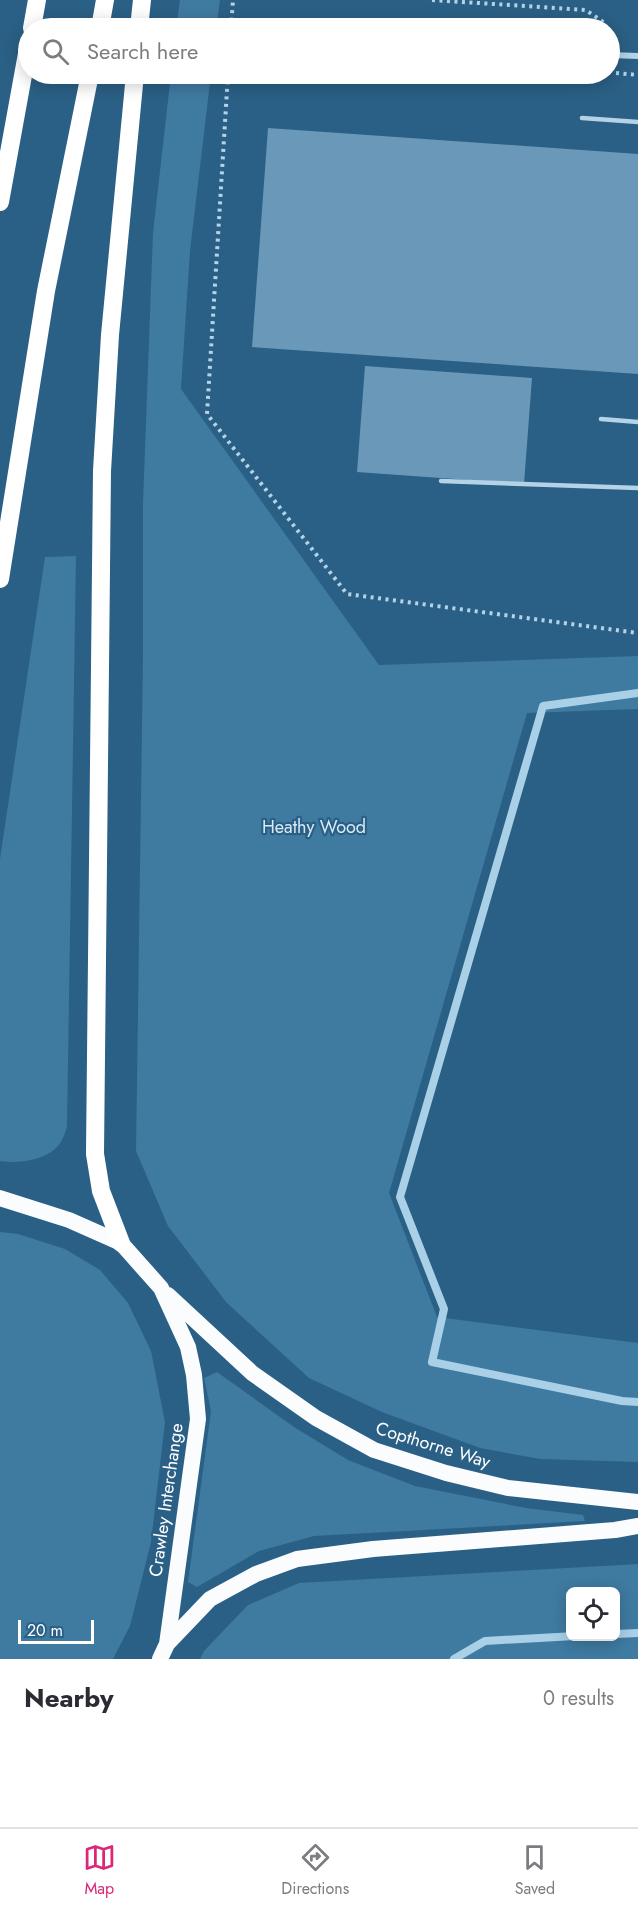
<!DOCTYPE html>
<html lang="en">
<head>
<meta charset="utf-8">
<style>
  body { margin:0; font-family:Jost,sans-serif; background:#f7f7f7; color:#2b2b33 }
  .controls { position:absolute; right:18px; bottom:18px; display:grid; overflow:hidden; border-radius:9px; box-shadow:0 3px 15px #0003 }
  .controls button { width:54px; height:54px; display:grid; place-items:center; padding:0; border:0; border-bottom:2px solid #e1e1e2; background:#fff; color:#2b2b33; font:30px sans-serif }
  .scale { position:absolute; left:18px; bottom:15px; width:76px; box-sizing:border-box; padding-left:6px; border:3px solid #fff; border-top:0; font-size:16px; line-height:21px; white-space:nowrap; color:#fff; -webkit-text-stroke:4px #2a6085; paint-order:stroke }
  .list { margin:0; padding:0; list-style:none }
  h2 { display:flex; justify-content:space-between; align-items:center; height:78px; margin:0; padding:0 24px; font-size:26px }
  h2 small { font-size:20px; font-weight:400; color:#7c7c81 }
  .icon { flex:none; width:33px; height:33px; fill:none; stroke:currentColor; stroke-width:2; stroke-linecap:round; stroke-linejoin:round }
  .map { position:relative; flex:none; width:638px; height:1659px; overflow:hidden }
  .search { position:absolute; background:#fff; box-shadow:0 3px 15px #0003; left:18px; right:18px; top:18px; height:66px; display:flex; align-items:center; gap:15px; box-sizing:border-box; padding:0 21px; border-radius:33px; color:#7c7c81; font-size:22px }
  .sheet { height:168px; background:#fff }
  nav { display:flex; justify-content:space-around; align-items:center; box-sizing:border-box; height:84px; border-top:2px solid #e1e1e2; background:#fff; font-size:16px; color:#7c7c81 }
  nav a { display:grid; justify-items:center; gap:3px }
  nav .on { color:#db2777 }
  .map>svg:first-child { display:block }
  .green { fill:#3f7aa1; fill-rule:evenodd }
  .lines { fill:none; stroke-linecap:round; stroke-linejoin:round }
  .stream { stroke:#a9d0e7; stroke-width:8 }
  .building { fill:#6a98b8 }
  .path { stroke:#b4d3e7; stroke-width:4; stroke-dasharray:3 4.5; stroke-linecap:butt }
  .service { stroke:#b4d3e7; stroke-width:4.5 }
  .minor { stroke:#b4d3e7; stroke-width:6 }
  .trunk { stroke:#fafcfe; stroke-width:16 }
  .motorway { stroke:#fff; stroke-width:18 }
  .labels { text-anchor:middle; stroke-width:4.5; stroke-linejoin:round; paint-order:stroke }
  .park-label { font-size:18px; fill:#d8eaf6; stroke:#2a6085 }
  .street-label { font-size:18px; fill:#fff; stroke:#2a6085 }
</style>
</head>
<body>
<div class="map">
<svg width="638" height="1659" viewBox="0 0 638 1659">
  <rect width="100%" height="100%" fill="#2a6085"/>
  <path class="green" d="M180,0H220L216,28H176Z
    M171,74H211L190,251L181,389L379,665L638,656V709L527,713L389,1193L437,1317L638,1343V1462L540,1459L480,1448L382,1412L309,1378L226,1302L168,1226L136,1151L143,655V504L153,233Z
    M76,556L67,1126C66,1131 64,1136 62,1140C52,1160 20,1164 0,1161V859L45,557Z
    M0,1232L18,1234L65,1249L100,1270L128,1303L151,1351L165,1422L151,1542L130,1626L113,1659H0Z
    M217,1372L294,1427L348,1460L415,1486L526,1508L583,1515L585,1521L314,1536L259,1551L197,1587L188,1582L211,1411L204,1378Z
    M638,1564V1659H200L204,1651L248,1605L299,1583ZM570,1592H616V1636H570Z"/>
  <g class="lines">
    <path class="stream" d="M638,693L543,706L400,1197L444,1309L432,1362L622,1401L638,1402
      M616,1634L638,1633
      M454,1659L485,1641L575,1636"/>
  </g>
  <path class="building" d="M268,128L638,154V374L252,347Z
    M365,366L532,378L524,484L357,472Z"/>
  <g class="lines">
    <path class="path" d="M432,0L586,10L606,24V28
      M231,28L233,0
      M616,73L638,75
      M228,74L207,414L347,594L638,633"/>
    <path class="service" d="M582,118L638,122
      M601,419L638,422
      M441,481L638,488"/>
    <path class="minor" d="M610,55L638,56"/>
    <path class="trunk" d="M0,1198L69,1220L121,1243L161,1288L188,1347L194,1375L198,1419L167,1644L160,1659
      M168,1295L252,1373L316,1418L374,1450L446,1473L508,1488L638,1502
      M167,1644L210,1599L256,1574L297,1559L373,1549L615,1530L638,1526"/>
    <path class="motorway" d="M32,28L37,0
      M100,28L105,0
      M139,28L142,0
      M0,202L28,48
      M0,579L46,291L90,74
      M121,1243L101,1191L95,1154L102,471L110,335L135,74"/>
  </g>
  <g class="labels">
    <g class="park-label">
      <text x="314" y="833">Heathy Wood</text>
    </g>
    <g class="street-label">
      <text transform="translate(433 1445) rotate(17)" y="6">Copthorne Way</text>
      <text transform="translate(166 1500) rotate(-82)" y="6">Crawley Interchange</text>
    </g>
  </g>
</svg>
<div class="controls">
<button><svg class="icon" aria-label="locate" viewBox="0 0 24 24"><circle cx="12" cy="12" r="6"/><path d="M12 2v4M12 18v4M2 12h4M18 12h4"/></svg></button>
</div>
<div class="scale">20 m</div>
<div class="search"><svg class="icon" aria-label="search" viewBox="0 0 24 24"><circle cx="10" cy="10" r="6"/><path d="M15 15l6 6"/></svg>Search here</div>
</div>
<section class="sheet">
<h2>Nearby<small>0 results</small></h2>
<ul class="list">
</ul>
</section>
<nav>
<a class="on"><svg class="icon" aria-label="map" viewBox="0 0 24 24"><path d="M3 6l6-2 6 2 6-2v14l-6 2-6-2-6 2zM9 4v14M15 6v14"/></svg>Map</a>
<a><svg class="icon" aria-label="directions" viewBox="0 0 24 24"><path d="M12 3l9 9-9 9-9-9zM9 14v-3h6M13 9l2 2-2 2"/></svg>Directions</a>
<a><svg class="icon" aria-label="saved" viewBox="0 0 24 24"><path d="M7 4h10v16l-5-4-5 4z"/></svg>Saved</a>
</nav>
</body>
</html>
